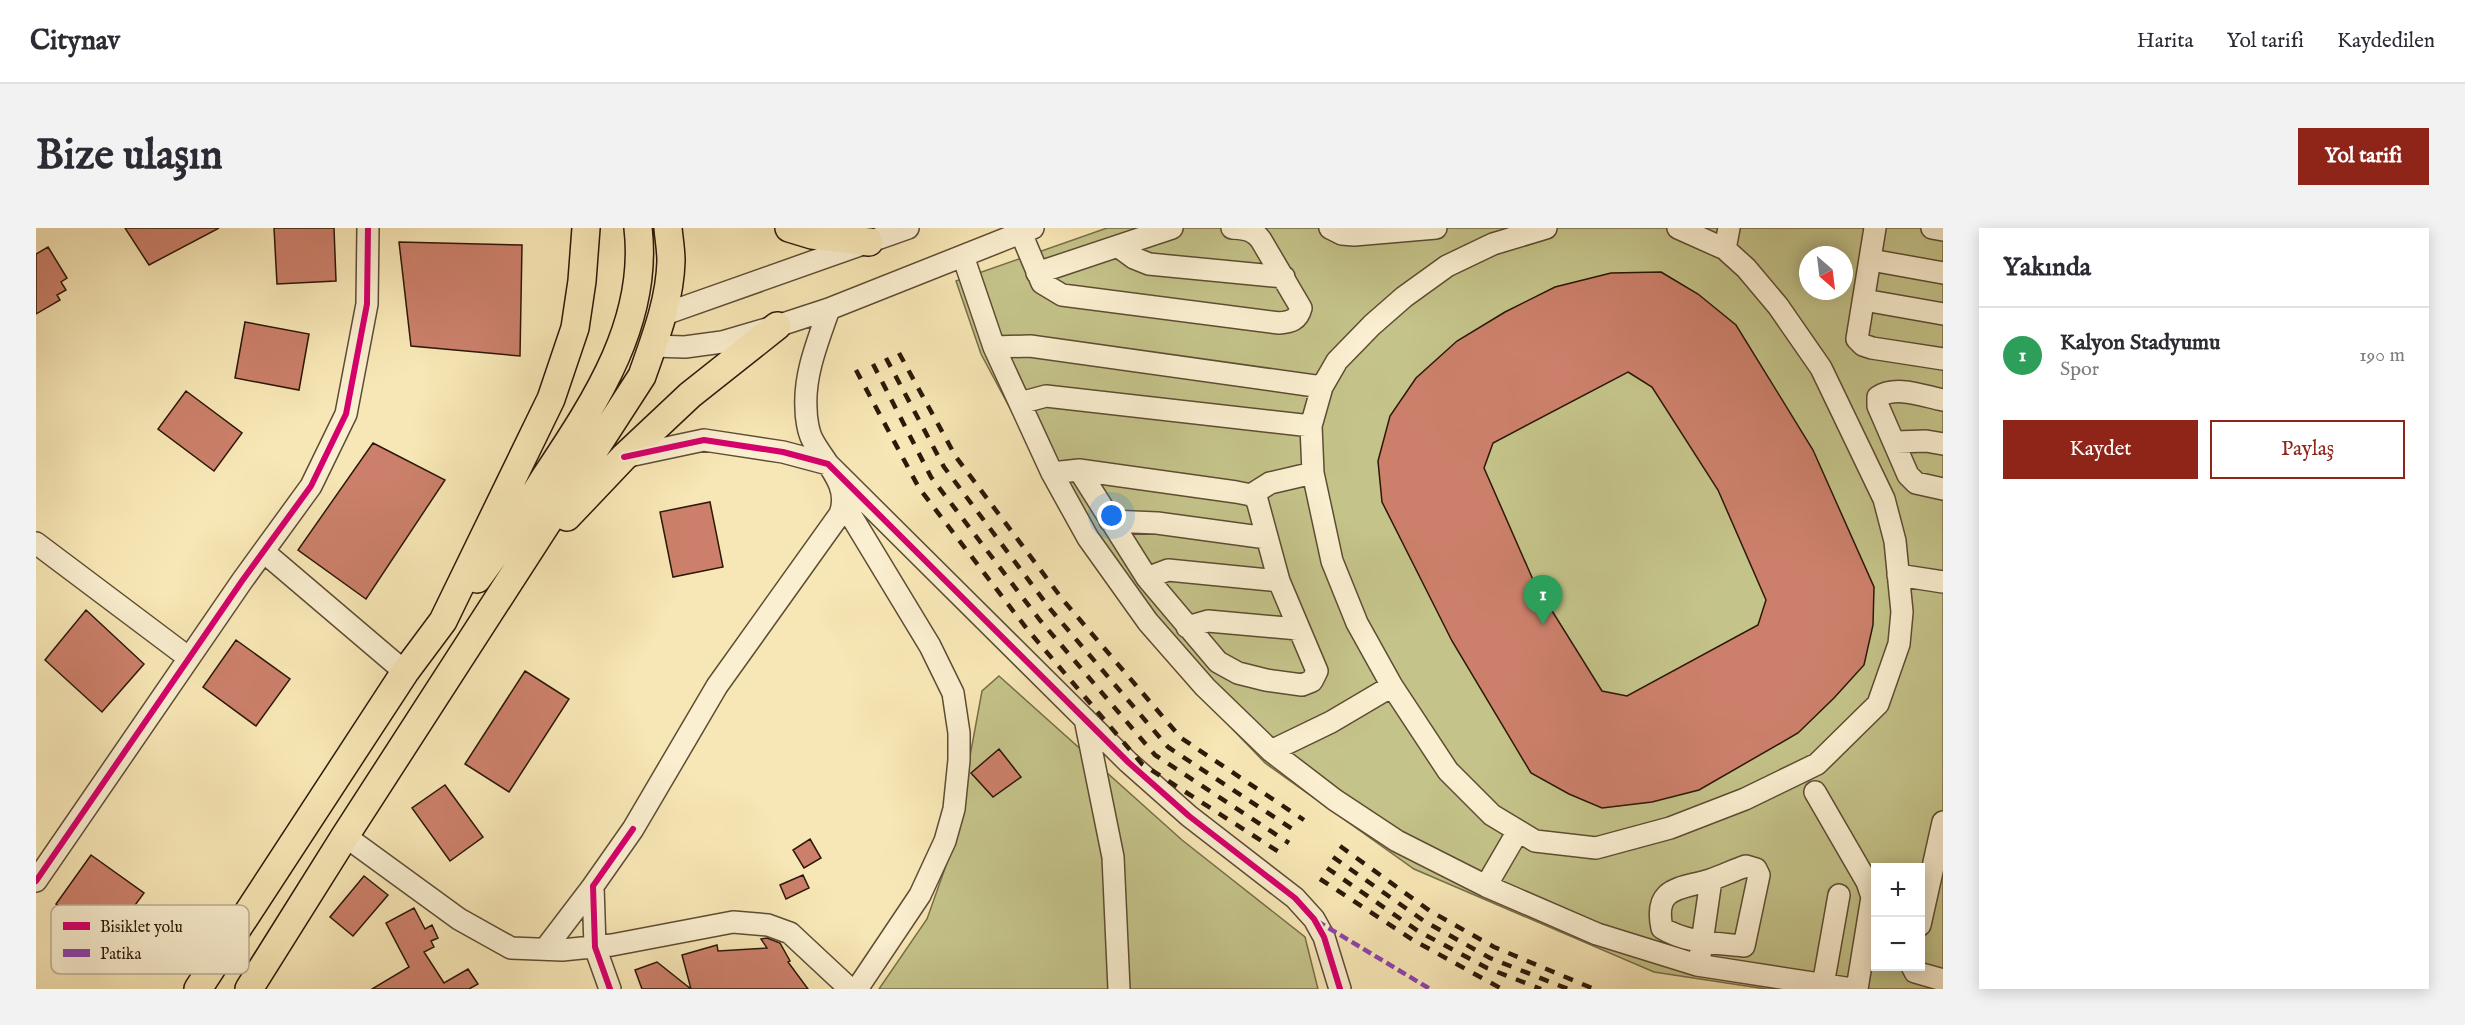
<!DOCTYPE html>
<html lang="tr">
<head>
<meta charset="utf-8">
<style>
  body { margin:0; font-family:"IM FELL English",serif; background:#f2f2f3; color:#2b2b33 }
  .controls { position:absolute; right:18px; bottom:18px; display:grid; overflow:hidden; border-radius:0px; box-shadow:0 3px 15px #0003 }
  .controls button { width:54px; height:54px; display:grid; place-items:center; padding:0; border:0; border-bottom:2px solid #e1e1e2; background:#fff; color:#2b2b33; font:30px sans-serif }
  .compass { position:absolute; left:1763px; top:18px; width:54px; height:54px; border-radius:50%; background:#fff; box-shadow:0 3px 15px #0003; rotate:152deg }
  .you { position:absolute; left:1076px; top:288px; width:21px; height:21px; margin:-15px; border:4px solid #fff; border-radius:50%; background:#1a73e8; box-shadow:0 0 0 9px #1a73e833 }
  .badge { display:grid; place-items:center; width:39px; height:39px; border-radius:50%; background:#8f2418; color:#fff; font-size:20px; font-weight:700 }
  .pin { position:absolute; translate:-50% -50px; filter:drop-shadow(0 2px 3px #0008) }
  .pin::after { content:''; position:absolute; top:32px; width:21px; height:18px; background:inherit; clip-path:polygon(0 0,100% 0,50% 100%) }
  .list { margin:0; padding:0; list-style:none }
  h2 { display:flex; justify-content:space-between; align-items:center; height:78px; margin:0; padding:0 24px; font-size:26px }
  h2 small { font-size:20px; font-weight:400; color:#7c7c81 }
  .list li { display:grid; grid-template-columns:39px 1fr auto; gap:18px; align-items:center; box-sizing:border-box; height:96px; padding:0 24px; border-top:2px solid #e1e1e2 }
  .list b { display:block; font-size:22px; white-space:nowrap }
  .list p { margin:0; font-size:20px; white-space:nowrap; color:#7c7c81 }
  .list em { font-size:20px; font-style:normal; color:#7c7c81 }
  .actions { display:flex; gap:12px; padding:18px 24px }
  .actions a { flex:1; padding:14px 0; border:2px solid #8f2418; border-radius:0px; text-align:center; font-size:21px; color:#8f2418 }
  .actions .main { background:#8f2418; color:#fff }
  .map { position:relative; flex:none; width:1907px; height:761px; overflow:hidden; border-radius:0px }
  header { display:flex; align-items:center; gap:36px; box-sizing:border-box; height:84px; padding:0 30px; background:#fff; border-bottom:2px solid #e1e1e2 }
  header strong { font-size:28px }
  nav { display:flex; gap:33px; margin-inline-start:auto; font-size:21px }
  .intro { display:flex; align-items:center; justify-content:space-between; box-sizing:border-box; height:144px; padding:0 36px }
  h1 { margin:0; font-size:42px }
  .button { padding:15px 27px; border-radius:0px; background:#8f2418; color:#fff; font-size:21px; font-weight:700 }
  main { display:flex; gap:36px; padding:0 36px }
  aside { flex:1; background:#fff; border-radius:0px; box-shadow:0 3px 15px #0003 }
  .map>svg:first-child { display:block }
  .green { fill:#c4c389; stroke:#786e48; stroke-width:1.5; fill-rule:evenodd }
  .building { fill:#cc806b; stroke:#2b1807; stroke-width:1.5; fill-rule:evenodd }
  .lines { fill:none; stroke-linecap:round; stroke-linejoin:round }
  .minor-casing { stroke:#5e4c33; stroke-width:24 }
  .major-casing { stroke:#2b1807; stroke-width:30 }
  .minor { stroke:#faefd0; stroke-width:21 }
  .major { stroke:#f8e7b6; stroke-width:27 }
  .rail { stroke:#2b1807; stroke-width:4.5; stroke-dasharray:10 10; stroke-linecap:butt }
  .quiet { stroke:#8e44ad; stroke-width:4.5; stroke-dasharray:9 4.5; stroke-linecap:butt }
  .cycleway-casing { stroke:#faefd0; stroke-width:10 }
  .cycleway { stroke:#d6006c; stroke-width:6 }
  .key { fill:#faefd0; stroke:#bcae94; stroke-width:1.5 }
  .key-label { font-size:16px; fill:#2b1807 }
</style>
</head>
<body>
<header>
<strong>Citynav</strong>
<nav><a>Harita</a><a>Yol tarifi</a><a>Kaydedilen</a></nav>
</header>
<div class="intro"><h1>Bize ulaşın</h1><a class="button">Yol tarifi</a></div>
<main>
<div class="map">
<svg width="1907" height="761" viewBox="0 0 1907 761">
  <rect width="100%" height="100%" fill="#f8e7b6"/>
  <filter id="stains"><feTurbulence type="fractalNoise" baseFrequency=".00333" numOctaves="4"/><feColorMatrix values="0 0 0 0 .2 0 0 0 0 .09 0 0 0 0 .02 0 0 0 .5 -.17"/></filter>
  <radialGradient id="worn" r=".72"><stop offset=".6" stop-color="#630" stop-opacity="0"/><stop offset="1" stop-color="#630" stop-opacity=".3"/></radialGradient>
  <path class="green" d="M1071,0H1907V761H1730L1618,744L1378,641L1229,535L1157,460L1057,335L945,126L920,53ZM1772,27H1808V63H1772ZM1840,640H1884V738H1840Z
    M963,448L1146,612L1269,709L1282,761H843L891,691L918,615L946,463Z"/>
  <path class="building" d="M89,0H183L113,37Z
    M238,0H298L300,53L241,56Z
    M363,14L486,17L484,128L375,118Z
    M12,19L31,50L25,54L30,62L21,67L24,72L0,86V26Z
    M1625,44L1662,66L1700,97L1777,222L1838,359L1837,397L1828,437L1798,470L1762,505L1663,562L1616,574L1566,580L1533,566L1495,545L1416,413L1346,274L1342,233L1354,188L1380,150L1421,113L1469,84L1519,59L1575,45ZM1592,144L1616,159L1682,262L1730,372L1722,397L1591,468L1566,463L1498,354L1448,240L1457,215Z
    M209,94L273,106L263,162L199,150Z
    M150,163L206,205L178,243L122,201Z
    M337,215L409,252L330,371L262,322Z
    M674,274L687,339L637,349L624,284Z
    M50,382L108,436L66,484L9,432Z
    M200,412L254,451L220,498L167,459Z
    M489,443L533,471L473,564L429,536Z
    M963,521L985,549L957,569L935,545Z
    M409,557L447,609L414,633L376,580Z
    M774,611L785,630L768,640L757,622Z
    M55,627L108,665L72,714L20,676Z
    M767,647L773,660L750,671L744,657Z
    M328,648L352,667L317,708L294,689Z
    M378,680L389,701L396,697L402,710L395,713L398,719L388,724L408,755L432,741L442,756L433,761H336L373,739L350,695Z
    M731,710L744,715L754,733L752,734L772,761H606L599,742L621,734L655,761L646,727L681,717L682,723L731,720L725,711Z"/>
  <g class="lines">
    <defs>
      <path id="minor" d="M1294,0L1306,6L1318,7L1400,0
        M1510,0L1457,16L1411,38L1368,69L1336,97L1301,133L1286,159L1275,198L1277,245L1296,333L1321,395L1356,458L1412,543L1456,587L1499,613L1560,620L1634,600L1709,571L1781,536L1842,476L1863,416L1866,384L1859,313L1848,271L1785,140L1742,78L1710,40L1689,21L1642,0
        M1839,0L1821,111L1827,117L1836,120L1907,131
        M1896,0L1907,2
        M985,5L1006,55L1026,67L1243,95C1255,94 1262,92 1265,80L1225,12C1217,1 1209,1 1196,0
        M1083,19L1098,30L1113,36L1248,49
        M1689,21L1693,0
        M927,28L958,119L1016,245L1052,310L1112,394L1169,459L1235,523L1299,572L1361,613L1450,658L1561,706L1661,737L1816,761
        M1835,32L1907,45
        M1001,45L1136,0
        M1828,72L1907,86
        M626,87L872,0
        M616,118L649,119L686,114L741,98L793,81L997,0
        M958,119L994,118L1286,159
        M1907,172C1887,168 1860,157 1842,169V178L1872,247L1880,255L1907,261
        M984,175L1010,168L1275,198
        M1860,214L1890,213L1907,216
        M588,229L668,212L747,224L792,236L1092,534L1153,588L1259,670L1278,691L1288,709L1304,761
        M1016,245L1043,242L1200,264L1215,267L1221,272L1243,353L1281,443L1276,453L1266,457L1230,452L1202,445L1182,434L1111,350L1043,242
        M1215,267L1234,255L1277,245
        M808,276L894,418L917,465L923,505V532L918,581L909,613L884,667L821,761
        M1074,293L1121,295L1231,310
        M0,315L153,430
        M228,324L369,444
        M1862,347L1907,354
        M1111,350L1132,342L1243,353
        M1151,399L1172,393L1262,401
        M1049,491L1077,629L1083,761
        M1235,523L1295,494L1356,458
        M1779,564L1831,654L1836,669L1821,761
        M309,608L423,691L475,720L526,722L576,717L697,694L732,697L754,705L814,761
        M1710,638L1720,641L1723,647L1708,718C1681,715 1650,715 1626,700C1617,658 1645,661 1674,652C1686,648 1698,642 1710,638Z
        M0,653L206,353L275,258L310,186L331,76L332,0
        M1450,658L1482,603
        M1884,697L1907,594
        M509,721L557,658
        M1664,728L1675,652
        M1876,738L1879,744L1907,752
        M1787,757L1803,667
        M574,761L559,719L557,658L597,601L681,458L804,286C815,257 789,236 776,211C772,203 770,189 770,180C768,146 782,113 793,81"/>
      <path id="major" d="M753,0L776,7L833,14
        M531,289L588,229L654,167L741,98
        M441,351C466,318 488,283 510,248C559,174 613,94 602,0
        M162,761L369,444L407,393L515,171L539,100L546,53L550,0
        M213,761L309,608L606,148C619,111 634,73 635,33C635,22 633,11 632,0"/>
    </defs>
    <use href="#minor" class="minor-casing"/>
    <use href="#major" class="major-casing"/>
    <use href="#minor" class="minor"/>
    <use href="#major" class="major"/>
    <path class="rail" d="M863,125L920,229L1027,372L1145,510L1268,592
      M850,130L908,239L1015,382L1132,519L1261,604
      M837,136L895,249L1003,391L1119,527L1253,615
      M820,142L883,260L991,401L1106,536L1246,626
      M1304,618L1394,683L1458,719L1558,761
      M1297,629L1388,693L1454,730L1532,761
      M1291,640L1382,703L1451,740L1505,761
      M1284,651L1377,712L1466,761"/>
    <path class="quiet" d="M1281,693L1394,761"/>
    <defs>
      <path id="cycleway" d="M588,229L668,212L747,224L792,236L1092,534L1153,588L1259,670L1278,691L1288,709L1304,761
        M0,653L206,353L275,258L310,186L331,76L332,0
        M574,761L559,719L557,658L597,601"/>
    </defs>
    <use href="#cycleway" class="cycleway-casing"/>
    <use href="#cycleway" class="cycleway"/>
  </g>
  <rect x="15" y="677" width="198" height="69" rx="9" class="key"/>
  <rect x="27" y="694" width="27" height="8" fill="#d6006c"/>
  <rect x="27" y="721" width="27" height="8" fill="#8e44ad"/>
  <g class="key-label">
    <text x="64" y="704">Bisiklet yolu</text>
    <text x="64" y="731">Patika</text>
  </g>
  <rect width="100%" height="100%" filter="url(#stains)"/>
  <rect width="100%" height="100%" fill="url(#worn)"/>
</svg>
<div class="controls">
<button>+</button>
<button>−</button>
</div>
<svg class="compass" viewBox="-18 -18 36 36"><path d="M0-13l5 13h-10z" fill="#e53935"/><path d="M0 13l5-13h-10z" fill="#7c7c81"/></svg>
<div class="you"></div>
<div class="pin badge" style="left:1507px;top:397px;background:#2e9e5b">1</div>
</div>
<aside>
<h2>Yakında<small></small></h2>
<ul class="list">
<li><span class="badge" style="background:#2e9e5b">1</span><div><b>Kalyon Stadyumu</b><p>Spor</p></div><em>190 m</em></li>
</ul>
<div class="actions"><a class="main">Kaydet</a><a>Paylaş</a></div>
</aside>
</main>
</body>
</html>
